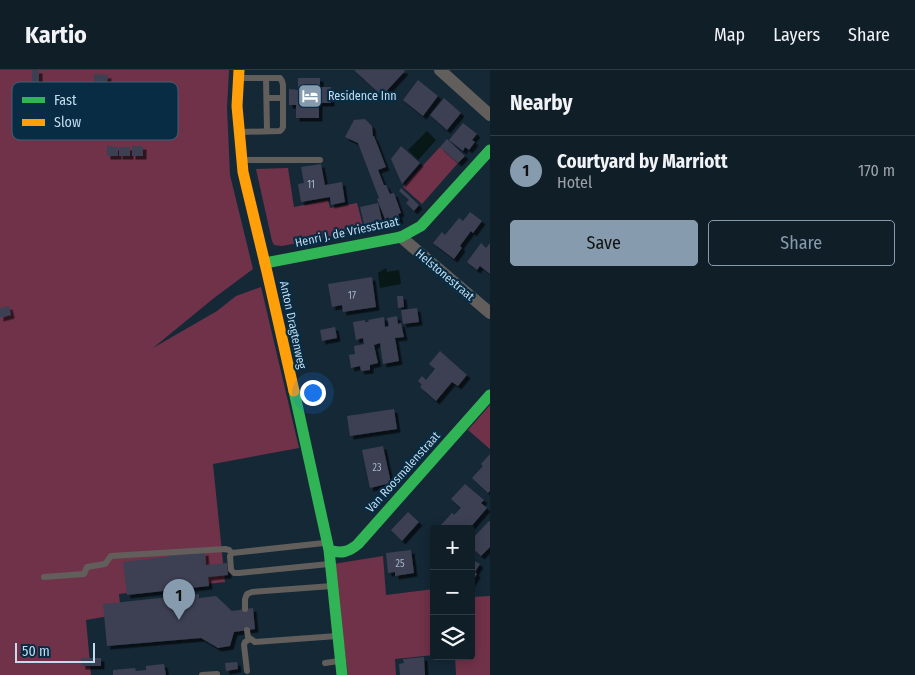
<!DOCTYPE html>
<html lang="en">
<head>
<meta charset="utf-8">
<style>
  body { margin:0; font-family:"Fira Sans Condensed",sans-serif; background:#1e2b34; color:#f1f3f6 }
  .controls { position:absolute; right:15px; bottom:15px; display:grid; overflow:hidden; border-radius:5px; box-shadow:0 2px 12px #0003 }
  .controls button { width:45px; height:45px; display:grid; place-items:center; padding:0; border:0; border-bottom:1px solid #303c45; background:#101e28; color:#f1f3f6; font:25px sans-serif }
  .scale { position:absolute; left:15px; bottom:12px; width:80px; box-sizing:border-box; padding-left:5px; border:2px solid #c3dbee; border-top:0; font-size:14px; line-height:18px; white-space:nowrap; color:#c3dbee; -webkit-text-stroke:4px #072c43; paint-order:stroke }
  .you { position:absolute; left:312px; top:322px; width:18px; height:18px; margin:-12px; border:4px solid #fff; border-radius:50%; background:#1a73e8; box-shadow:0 0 0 8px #1a73e833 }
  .badge { display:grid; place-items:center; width:32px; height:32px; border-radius:50%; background:#869cae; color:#111; font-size:16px; font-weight:700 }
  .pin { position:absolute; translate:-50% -41px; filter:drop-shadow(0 1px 2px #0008) }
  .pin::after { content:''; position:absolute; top:26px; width:18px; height:15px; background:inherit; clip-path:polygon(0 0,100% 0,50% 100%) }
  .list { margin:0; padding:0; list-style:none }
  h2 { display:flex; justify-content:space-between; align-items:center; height:65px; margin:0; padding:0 20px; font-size:21px }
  h2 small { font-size:16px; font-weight:400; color:#9ca2a8 }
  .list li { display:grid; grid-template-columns:32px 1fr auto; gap:15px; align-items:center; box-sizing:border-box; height:70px; padding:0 20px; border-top:1px solid #303c45 }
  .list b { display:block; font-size:19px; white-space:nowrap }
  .list p { margin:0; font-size:16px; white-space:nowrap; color:#9ca2a8 }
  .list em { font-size:16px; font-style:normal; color:#9ca2a8 }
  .actions { display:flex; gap:10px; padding:15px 20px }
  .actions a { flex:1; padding:11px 0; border:1px solid #869cae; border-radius:5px; text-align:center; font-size:18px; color:#869cae }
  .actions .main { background:#869cae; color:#111 }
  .icon { flex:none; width:28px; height:28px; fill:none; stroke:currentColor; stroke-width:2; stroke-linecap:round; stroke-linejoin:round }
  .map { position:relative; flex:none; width:490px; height:605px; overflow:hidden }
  header { display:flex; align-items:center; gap:30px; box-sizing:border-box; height:70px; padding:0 25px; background:#101e28; border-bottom:1px solid #303c45 }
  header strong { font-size:24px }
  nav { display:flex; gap:28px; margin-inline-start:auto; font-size:18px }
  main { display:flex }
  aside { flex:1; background:#101e28 }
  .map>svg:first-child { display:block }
  .green { fill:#703249 }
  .water { fill:#081817 }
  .building { fill:#3c4052; filter:url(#shadow) }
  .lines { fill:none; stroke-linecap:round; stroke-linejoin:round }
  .lane { stroke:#615e5c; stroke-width:6 }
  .street { stroke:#615e5c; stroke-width:12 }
  .fast { stroke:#30b455; stroke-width:11 }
  .slow { stroke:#ff9f0a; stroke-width:11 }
  .labels { text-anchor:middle; stroke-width:4.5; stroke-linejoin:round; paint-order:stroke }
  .number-label { font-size:10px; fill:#a1b4c7 }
  .poi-label { font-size:12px; fill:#c3dbee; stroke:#072c43; text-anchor:start }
  .street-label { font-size:12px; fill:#c3dbee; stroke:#072c43 }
  .key { fill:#072c43; stroke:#3f6176; stroke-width:1 }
  .key-label { font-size:14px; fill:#c3dbee }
</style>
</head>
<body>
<header>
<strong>Kartio</strong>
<nav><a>Map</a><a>Layers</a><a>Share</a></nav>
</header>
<main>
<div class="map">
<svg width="490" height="605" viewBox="0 0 490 605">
  <defs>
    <filter id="shadow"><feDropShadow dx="3.5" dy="3.5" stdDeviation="0" flood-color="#0009"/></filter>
  </defs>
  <rect width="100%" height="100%" fill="#152836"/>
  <path class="green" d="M0,0H229L227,38L230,105L253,199L214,228L153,278L217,241L236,226L261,217L299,378L213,394L225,512L119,524L121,544L86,550L91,605H0Z
    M440,77L458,93L422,134L403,117Z
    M288,98L294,137L328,130L330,138L357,133L364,160L282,176L274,175L272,171L256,99Z
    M490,335V379L468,360Z
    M383,486L386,525L434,519V585L395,589L396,605H348L333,494Z
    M490,526V605H456L455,586H471V527Z"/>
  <path class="water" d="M427,61L436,70L418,90L408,80Z
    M386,198L387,202L399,200L401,214L380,218L378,203Z"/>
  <path class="building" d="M32,0H39V14H32Z
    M354,0H404L405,1L382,26Z
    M94,4L108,5L107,14H94Z
    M298,8H320V17H331V33H319V48H296V35H289V19L298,20Z
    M418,10L438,26L423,46L403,30Z
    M444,28L461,43L447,60L430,45Z
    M365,49L372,56L373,67L374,66L386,97L378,100L384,115H386L390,124L394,123L401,143L398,144L400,150L391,153L388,147L385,149L377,129L379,128L358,73L345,67L354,50Z
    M463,53L477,64L472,70L475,72L469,80L465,77L463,81L449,70Z
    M447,69L465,86L458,93L440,77Z
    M107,76L118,77V86H107Z
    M132,76H143V86H132Z
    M401,76L420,93L402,114L391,89Z
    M119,77H130V86H119Z
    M321,94L325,115L342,112L345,132L331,135L330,127L301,132L298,114L304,113L301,97Z
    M401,118L419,135L414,141L406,133L409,130L399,121Z
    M378,133L382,150L374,152V155L365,158L360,137Z
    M470,142L482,151L473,163L471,161L460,176L462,178L454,189L433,173L442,162L445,165L459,148L463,151Z
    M481,173L486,178L490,173V204L480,196L477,200L467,192Z
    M372,207L376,237L343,242L342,235L332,237L328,214Z
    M397,226H403L404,237L398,238Z
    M9,236L11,245L0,248V238Z
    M417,238L419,252L403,254L401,240Z
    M397,246L398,254L401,253L404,267L395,268L399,291L383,294L380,273L374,275L378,293L370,295V300L361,301L360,296L351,298L349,285L355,284L354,276L364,274L363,268L356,270L353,252L365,250V252H369L368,250L384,247L385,257L389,256L387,248Z
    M335,257L337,268L322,271L320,260Z
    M440,281L467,305L458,316L452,312L436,331L420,317L422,315L418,311L422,306L426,310L435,299L429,294Z
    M394,339L397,359L350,366L347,346Z
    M383,376L391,413L370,418L362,380Z
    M490,384V421L488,423L472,408L483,396L481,394Z
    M465,414L484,430L481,433L487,438L469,459H444L441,455L452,443L454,445L461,438L451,429Z
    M408,442L419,452L402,471L391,460Z
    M489,451L490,452V477L481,486L471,477V470Z
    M411,480L414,503L395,506V502L388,503L386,483Z
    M205,482L206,495L227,493L228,505L208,507L209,516L127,525L123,492Z
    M471,489L480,494L475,502L477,504L471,514Z
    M199,524V528L216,526L232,541L253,538L255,559L234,562L230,576L218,578L201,568L107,576L103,534Z
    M424,587L425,605H400L399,594L404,593L403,589Z
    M81,588H101V596H82Z
    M237,592L238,599L226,601L225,593Z
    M164,594L166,605H113V600L135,598L136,601L146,600V596Z"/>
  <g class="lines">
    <path class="lane" d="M240,8H280L282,11L283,15V57L282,59L280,61L241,62
      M266,8L267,61
      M267,28H283
      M244,90H320
      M324,473L232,483L230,486L231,500L234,503H239L329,494
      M44,507L84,504L87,497L105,494L111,486L225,479L229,480L232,483
      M245,539V529L247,524L252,522L332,516
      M247,560L248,567L255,572L337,566
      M325,593L339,591
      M247,601L244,575L245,572L250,569
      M202,605L217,604"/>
    <path class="street" d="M440,0L490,45
      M401,167L490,243"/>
    <path class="fast" d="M265,193L401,167L421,156L490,80
      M294,321L329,480L342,605
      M329,480C341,484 349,482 358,474L490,325"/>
    <path class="slow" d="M239,0L237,36L243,102L267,202L294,321"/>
  </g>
  <defs>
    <symbol id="hotel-square" viewBox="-11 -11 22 22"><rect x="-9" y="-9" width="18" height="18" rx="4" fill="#869cae" stroke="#072c43"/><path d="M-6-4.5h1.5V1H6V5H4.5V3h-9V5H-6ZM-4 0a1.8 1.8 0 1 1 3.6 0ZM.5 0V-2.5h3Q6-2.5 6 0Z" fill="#fff"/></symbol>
  </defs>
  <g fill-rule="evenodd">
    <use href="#hotel-square" x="296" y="12" width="28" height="28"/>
  </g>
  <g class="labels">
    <g class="number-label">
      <text x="311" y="118">11</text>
      <text x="352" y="229">17</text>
      <text x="377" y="401">23</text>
      <text x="400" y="497">25</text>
    </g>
    <g class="poi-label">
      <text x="328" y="30">Residence Inn</text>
    </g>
    <g class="street-label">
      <text transform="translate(347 162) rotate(-12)" y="4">Henri J. de Vriesstraat</text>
      <text transform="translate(445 205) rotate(40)" y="4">Helstonestraat</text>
      <text transform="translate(293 255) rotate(78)" y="4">Anton Dragtenweg</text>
      <text transform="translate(403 402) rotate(-48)" y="4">Van Roosmalenstraat</text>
    </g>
  </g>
  <rect x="12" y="12" width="166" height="58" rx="8" class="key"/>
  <rect x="22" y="27" width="23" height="6" fill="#30b455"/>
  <rect x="22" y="49" width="23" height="7" fill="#ff9f0a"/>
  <g class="key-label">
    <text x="54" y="35">Fast</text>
    <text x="54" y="57">Slow</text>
  </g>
</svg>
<div class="controls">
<button>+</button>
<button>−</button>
<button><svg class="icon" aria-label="layers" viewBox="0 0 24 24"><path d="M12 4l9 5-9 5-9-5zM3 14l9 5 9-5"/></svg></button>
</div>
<div class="scale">50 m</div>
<div class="you"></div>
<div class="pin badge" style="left:179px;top:550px">1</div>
</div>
<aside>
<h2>Nearby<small></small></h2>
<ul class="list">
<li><span class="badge">1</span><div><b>Courtyard by Marriott</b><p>Hotel</p></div><em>170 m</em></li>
</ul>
<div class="actions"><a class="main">Save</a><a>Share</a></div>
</aside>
</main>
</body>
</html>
